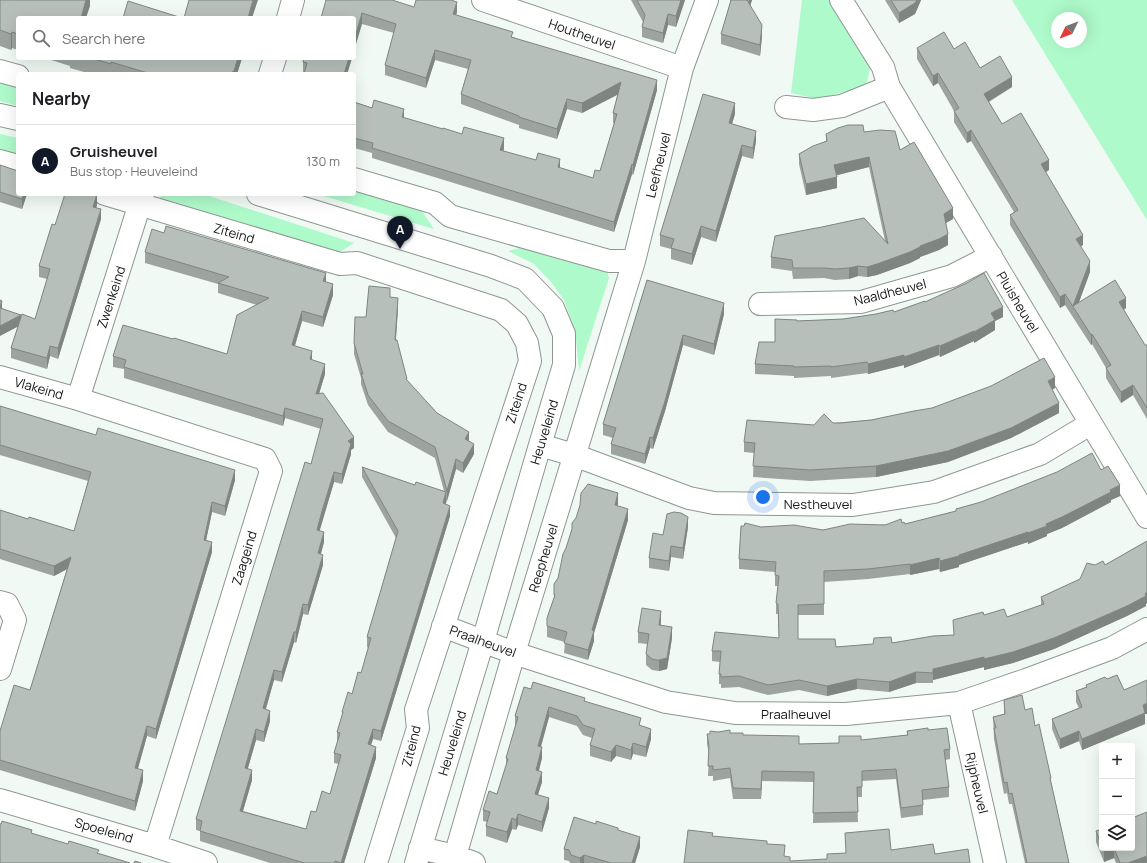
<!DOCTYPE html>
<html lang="en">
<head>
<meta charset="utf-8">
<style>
  body { margin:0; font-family:Manrope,sans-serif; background:#f6f6f6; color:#202124 }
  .controls { position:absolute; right:12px; bottom:12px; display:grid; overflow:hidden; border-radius:4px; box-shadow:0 4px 16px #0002 }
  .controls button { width:36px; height:36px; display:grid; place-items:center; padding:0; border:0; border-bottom:1px solid #e0e0e0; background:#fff; color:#202124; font:20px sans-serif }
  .compass { position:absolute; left:1051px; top:12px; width:36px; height:36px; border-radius:50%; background:#fff; box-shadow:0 4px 16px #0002; rotate:227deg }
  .you { position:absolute; left:763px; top:497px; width:14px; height:14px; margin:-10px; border:3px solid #fff; border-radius:50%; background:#1a73e8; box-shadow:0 0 0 6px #1a73e833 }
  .badge { display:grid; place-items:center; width:26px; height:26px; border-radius:50%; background:#111827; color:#fff; font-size:13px; font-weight:700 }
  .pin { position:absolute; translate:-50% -33px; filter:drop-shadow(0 1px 2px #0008) }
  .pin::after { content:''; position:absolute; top:21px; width:14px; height:12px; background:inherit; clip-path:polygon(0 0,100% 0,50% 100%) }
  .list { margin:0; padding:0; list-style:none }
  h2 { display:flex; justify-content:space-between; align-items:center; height:52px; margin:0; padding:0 16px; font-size:17px }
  h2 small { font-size:13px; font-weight:400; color:#757577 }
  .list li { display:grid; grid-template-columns:26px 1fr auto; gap:12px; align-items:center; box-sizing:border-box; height:72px; padding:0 16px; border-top:1px solid #e0e0e0 }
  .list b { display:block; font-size:15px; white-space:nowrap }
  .list p { margin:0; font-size:13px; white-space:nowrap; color:#757577 }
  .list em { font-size:13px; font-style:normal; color:#757577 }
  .icon { flex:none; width:22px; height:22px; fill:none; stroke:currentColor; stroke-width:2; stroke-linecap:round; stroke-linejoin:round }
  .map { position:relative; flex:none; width:1147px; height:863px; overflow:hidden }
  .search { position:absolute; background:#fff; box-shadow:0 4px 16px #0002; left:16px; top:16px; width:340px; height:44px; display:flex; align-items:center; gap:10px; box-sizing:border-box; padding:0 14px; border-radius:4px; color:#757577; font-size:15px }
  .panel { position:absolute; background:#fff; box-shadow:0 4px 16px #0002; left:16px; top:72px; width:340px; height:124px; border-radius:4px }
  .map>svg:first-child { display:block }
  .green { fill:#affaca; fill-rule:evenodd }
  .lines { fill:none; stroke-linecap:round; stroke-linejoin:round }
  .minor-casing { stroke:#8f9791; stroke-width:24 }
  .minor { stroke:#fff; stroke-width:22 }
  .wall { fill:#9da49f }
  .shaded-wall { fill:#7f8682 }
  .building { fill:#b6bfb9; stroke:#7f8682 }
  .labels { text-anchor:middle; stroke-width:3; stroke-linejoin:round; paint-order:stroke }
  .street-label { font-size:13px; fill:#131614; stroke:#fff }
</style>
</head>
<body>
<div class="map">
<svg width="1147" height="863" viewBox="0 0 1147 863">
  <rect width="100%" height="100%" fill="#f0f9f3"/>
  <path class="green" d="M802,0H830L868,60L870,68L867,82L860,88L817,99L791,93Z
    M1012,0H1147V220ZM1057,18H1081V42H1057Z
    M0,79L18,85V106L0,101Z
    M0,134L18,138V161L0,156Z
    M354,189L420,208L434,229L317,194H354Z
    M162,194H203L354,243L334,256L157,203Z
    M530,245L607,271L609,278L579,371L575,330L564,300L551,282L534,264L508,251Z"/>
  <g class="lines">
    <defs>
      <path id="minor" d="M483,0L682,68
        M841,0L883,67L889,87L1147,517
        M288,18L293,0
        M0,71L18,76
        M270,74L275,58
        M786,107L813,110L842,106L889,87
        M0,115L18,119
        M0,161L18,166
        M354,179L435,203L450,216L609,261H634
        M105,194L340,264L357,263L501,310L517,324L527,343L530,361L416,710L418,728L376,863
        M258,194L491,266L525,279L553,308L564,334V365L540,445L483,641L416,863
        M760,304L861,302L952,276L991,256
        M0,377L78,399L265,459L271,471L155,846
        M78,399L143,194
        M540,445L574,455L689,498L714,503L853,505L934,492L1040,454L1090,424
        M0,602L7,604L15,620L0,669
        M443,626L514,653L666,702L735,713L846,714L959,703L1026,680L1112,648L1147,629
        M959,703L995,863
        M0,800L155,846L206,863
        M420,848L455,856L474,863
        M453,863L514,653L634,261L682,68L707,0"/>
    </defs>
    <use href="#minor" class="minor-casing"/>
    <use href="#minor" class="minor"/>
  </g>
  <path class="wall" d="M0,0H90V6L18,18V50L12,48L11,50L0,46Z
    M631,0H685L676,27L668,25L663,43L642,37V27L643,22Z
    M730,0H752L750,5L762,36L760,56L721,44V34L730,3Z
    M885,0H921L915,14L899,23Z
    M414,7L457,12L456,15L513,37L657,90L636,164L633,175L632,174L614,232L372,158V153L354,148V102L504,149L503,151L593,178L600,171L614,123H613V113L618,94L582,113L567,109L557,139L519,128V125L461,104V94L468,69L435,60L426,88L385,75V65L394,33L362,24L321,18Z
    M917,48L954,49L980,68L1012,87L989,102L1002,124L1049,170L1046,172L1083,245L1081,246L1090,272L1079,302L1126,308L1124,310L1145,345H1147V419L1133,395L1121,403L1106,378V368L1092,344L1091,345L1065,305L1060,308L1010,225V215L1014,212L971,141L967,143L954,122V111L938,83L933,86L917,59Z
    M45,58H242L237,74H91L70,68V66Z
    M304,58H352L347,74L303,72V62Z
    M735,114L732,124L756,141L753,159L742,156L716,242L701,237L692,265L671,259V249L660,246V235Z
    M864,132L900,150L953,219L946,223L948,245L939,250L920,257V258L910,263L877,275L867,277L858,276L849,279L835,280L824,278L793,279L792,271L771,268V257L817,228L885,241L869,167L837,175V188L806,195L799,164V154L826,141V134Z
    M0,165L18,194H27L22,209L0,202Z
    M97,205L96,208L101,219L58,359L50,356L47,369L11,358V348L18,326L2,308L21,317L35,319L47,279L39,277V266L55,225Z
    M145,252L326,282L333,295L323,327L302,321L295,346L312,360L325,374L319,393L354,448L351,450V454L342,484L334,482L322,521L319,531L324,542L321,554L323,565L308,615L303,614L296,643L294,642L282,682L274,680L266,709L270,721L264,742L256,740L248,768L252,780L243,811L306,829L316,812L330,794L339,764L334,763V753L337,743V732L342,715V712L352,694L361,673L368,648L367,647V637L380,593L396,538L362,477V467L415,485L444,491L435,458L388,432L368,405L361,384V378L354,354V343L366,317L390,297L398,308L396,340L407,381L437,413L469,441L474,454L463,473L456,469L446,504L450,516L381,741L373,739L371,745L376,758L344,863H270L200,841V831L196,830V819L311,464L321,429L285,418L283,426L124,378V369L113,367V356L173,339L227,354L257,305L218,293V284L145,263Z
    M647,280L724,314L714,355L683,345L665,411L653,449L650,448L645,464L611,454V444L613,438L603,435V424Z
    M925,302L1003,317L995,321V330L974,343V341L940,357L939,355L904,368V365L868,374L867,373L831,378V376L794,378V376L755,374V364L775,342L797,321L843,319L894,312Z
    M1055,388L1052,390L1059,413L1011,438L948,462L876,477L810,481L753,477L754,453L744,452V442L814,425L833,423L871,420Z
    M0,406L235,480L225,516L212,512L206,540L212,552L156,739L147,736L138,769L143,781L135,811L0,770V731L30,690L67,569L54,576L0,559V510L28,519L74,531L88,481L0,455Z
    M1101,470L1120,496L1111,500V502L1062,528L1047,534V536L1028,544V542L959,565V567L940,572L939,569L910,575V574L868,579L824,582V615H798V639L836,647L892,643L953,635L984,615L1007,617L1041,605V597L1080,579L1095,565H1105L1147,541V603L1146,604V606L1127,616L1054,649L1013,663L984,670V667L933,680V683H916L889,692L857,689L827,696L799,690L768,695L739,687L721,688V684H719V674L720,662L712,661V651L779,638L778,614H776V603L778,586H775V572L739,569V559L761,527L823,530L902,523L905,524L956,511V509Z
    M618,504L617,506L628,520L594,633V641L588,660L564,653L565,642L547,637V618L554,598V584Z
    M688,527L683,559L671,557L669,571L649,568V558L663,535Z
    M661,621V625L672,638L667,669L659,671L652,670L646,665V654L647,644L638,643V632Z
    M1107,679L1124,690L1145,714V724L1082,750L1079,741L1060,749L1052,729V719L1079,708L1076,702V691L1086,687V685Z
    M524,687L585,702L641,726L651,739L646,757L633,754L631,760L616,756L611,762L590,756V745L592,738L583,735L577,726L549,717L541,747L542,758L539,771L542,782L538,794L549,808L542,832L518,825L516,830L512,829L507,843L486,836V826L487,822L483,821V810L497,794L506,766V758L515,727V716Z
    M1004,700L1025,710L1035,726L1051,782L1069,863H1025L1012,804H1009L1007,793L1004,794L994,739L993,717L1004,714Z
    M928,730L950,749V759L945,760L949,787V797L923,800V815L901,818L896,779L862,781V797H857L858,822L813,823L814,782L762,781L761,799H733L730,778L713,781V776H708L709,754L707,744V734L730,733L799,744L839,743L907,735V731Z
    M1102,829V848H1132L1147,863H1116L1114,858L1104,862L1096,842V831Z
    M618,830L640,847L635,863H570L569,861L564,860V849Z"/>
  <path class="shaded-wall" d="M86,0H90V6L86,18H81Z
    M253,0H258L252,18H248Z
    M681,0H685L676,27V16Z
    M749,0H752L749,10Z
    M917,0H921L915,14L899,23V13Z
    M457,2V12L453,24V14Z
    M362,13V24L354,51V41Z
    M668,14V25L663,43V33Z
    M762,25V36L760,56V45Z
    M12,32V48L11,50V34Z
    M435,50V60L426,88V78Z
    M238,58H242L237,74H229Z
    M349,58H352L347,74H344Z
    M938,73V83L933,86V76Z
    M1012,77V87L984,104V94Z
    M657,80V90L633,175V165Z
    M621,82V93L582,113V103Z
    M567,99V109L557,139V129Z
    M735,103V114L729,133V123Z
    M404,109V119L402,117Z
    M971,130V141L967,143V133Z
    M756,131V141L753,159V148Z
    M504,138V149L500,160V150Z
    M742,145V156L716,242V231Z
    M869,157V167L834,176V165Z
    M560,159V169L558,167Z
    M1049,160V170L1041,175V164Z
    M632,164V174L614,232V222Z
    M837,177V188L806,195V184Z
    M24,194H27L22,209V199Z
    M97,194V205L93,217V207Z
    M953,208V219L944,224V214Z
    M101,209V219L58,359V348Z
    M701,226V237L692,265V254Z
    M948,234V245L939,250L920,257V258L910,263L877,275L867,277V267L920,246Z
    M1083,235V245L1076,249V239Z
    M1090,261V272L1076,310L1073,306Z
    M858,266V276L849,279V268Z
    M326,273V284L323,281Z
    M333,284V295L323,327V317Z
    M1065,294V305L1060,308V297Z
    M398,298V308L395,350V340Z
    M1126,298V308L1119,312V302Z
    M2,301V311L0,308Z
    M724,303V314L714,355V344Z
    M1003,307V317L995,321V330L974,343V332L991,313Z
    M302,311V321L292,355V345Z
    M21,315V325L0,336V326Z
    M974,331V341L940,357V346Z
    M1092,334V344L1091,345V335Z
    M683,335V345L665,411L653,449V438Z
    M939,345V355L904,368V357Z
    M50,346V356L47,369V358Z
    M312,351V361L310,359Z
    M904,355V365L868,374V364Z
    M325,364V374L316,404V394Z
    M1055,377V388L1048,392V381Z
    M1133,385V395L1121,403V392Z
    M1059,403V413L1011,438L948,462L876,477V466Z
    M285,408V418L283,426V416Z
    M469,432V442L465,439Z
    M354,437V448L351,450V454L342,484V474L348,441Z
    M650,437V448L645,464V454Z
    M474,444V454L463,473V463Z
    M456,459V469L447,501V491Z
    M235,470V480L225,516V506Z
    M334,472V482L317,540V530Z
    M1120,485V496L1111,500V502L1062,528L1047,534V536L1028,544V533Z
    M446,492V502L443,514V503Z
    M618,493V504L615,516V505Z
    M212,502V512L204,550V540Z
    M450,506V516L381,741V731Z
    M628,509V520L594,633V641L588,660V650L592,630Z
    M688,517V527L683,559V548Z
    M324,532V542L318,563V553Z
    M1028,532V542L959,565V567L940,572V561Z
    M212,542V552L156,739V729Z
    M671,546V557L669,571V561Z
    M323,555V565L308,615V605Z
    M71,557V567L54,576V566Z
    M939,558V569L910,575V565Z
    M1147,592V603L1146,604V606L1127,616L1054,649L1013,663L984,670V659Z
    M303,604V614L296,643V632Z
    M661,611V621L659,636V625Z
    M672,627V638L667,669L659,671V660Z
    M294,632V642L282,682V672Z
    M984,657V667L933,680V683V669Z
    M274,670V680L263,718V708Z
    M916,672V683L889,692V682Z
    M857,679V689L827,696V686Z
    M1147,703V714H1145V724L1082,750V739Z
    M549,707V717L538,756V746Z
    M270,711V721L264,742V732Z
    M147,726V736L135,778V768Z
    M256,729V740L245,778V768Z
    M373,729V739L368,754V744Z
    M651,729V739L646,757V747Z
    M1079,731V741L1060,749V739Z
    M633,743V754L631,760V750Z
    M616,745V756L611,762V752Z
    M376,747V758L344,863H341Z
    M542,747V758L536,780V770Z
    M143,770V781L135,811V801Z
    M252,770V780L240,821V811Z
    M762,771V781L761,799V789Z
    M542,772V782L535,804V794Z
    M549,798V808L542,832V822Z
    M518,814V825L516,830V820Z
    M512,818V829L507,843V832Z
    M640,837V847L635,863H632Z
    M1114,848V858L1104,862V851Z
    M584,855V863H580V858Z
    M1147,856V863H1128Z"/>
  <path class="building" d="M0,0H86L81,18H18V34L12,32L11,34L0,30Z
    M189,0H253L248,18H184Z
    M326,0H392L414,7L416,0H451L457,2L453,14L513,32L511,37L657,80L636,154L633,165L632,164L614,222L372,148L373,143L354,138V102L372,108L374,100L404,109L402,117L443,129V128L462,134L464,127L504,138L500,150L536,160L538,153L560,159L558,167L593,178L595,170L600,171L617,114L613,113L621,82L582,103L567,99L557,129L519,117V116L461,94L471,60L435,50L426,78L385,65L396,24L362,13L354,41V18H321Z
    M637,0H681L676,16L668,14L663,33L642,27L645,15Z
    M731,0H747L762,25L760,45L721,34Z
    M891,0H917L915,3L899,13Z
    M128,1L182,18H123Z
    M944,32L954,49L965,42L980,68L1000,56L1012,77L984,94L1002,124L1021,113L1049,160L1041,164L1083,235L1076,239L1090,261L1073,306L1115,280L1126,298L1119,302L1145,345H1147V408L1133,385L1121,392L1106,368L1111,365L1092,334L1091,335L1065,294L1060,297L1010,215L1018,210L971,130L967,133L954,111L959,108L938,73L933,76L917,48Z
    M91,58H238L234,71L229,74H151L111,62V64Z
    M304,58H349L344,74H304L307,63L303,62Z
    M703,94L735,103L729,123L756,131L753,148L742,145L716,231L701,226L692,254L671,248L674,239L660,235Z
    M848,125H863L864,132L880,130L895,131L900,150L914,142L953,208L944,214L948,234L939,239L920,246V247L910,252L877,264L867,267L858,266L849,268L835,269L824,268H793L792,260L771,257L775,236L816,228H817L864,218L888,244L869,157L834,165L837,177L806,184L799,154L813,146L827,141L826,134L838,128Z
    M0,165L18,171V194H24L22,199L0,192Z
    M65,194H97L93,207L101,209L58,348L50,346L47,358L11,348L22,314L35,319L50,269L39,266L52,224L55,225Z
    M166,226L326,273L323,281L333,284L323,317L302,311L292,345L312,351L310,359L325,364L316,394L323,393L354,437L348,441L351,444L342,474L334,472L322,511L317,530L324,532L318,553L323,555L308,605L303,604L296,632H294L282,672L274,670L263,708L270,711L264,732L256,729L245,768L252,770L240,811L306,829L311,811L316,812L322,791L330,794L341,755L334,753L340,733L337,732L343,712H342L348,692L352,694L358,672L361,673L371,638L367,637L380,593L398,531L362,467L415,485L416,482L446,492L443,503L450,506L381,731L373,729L368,744L376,747L341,863L335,861L334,863H304L200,831L202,821L196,819L305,462L311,464L323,419L285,408L283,416L124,367L126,360L113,356L123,325L173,339L174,338L227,354L237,315L269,298L218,283L229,277L145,252L152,229L164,233Z
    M984,273L1003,307L991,313L995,320L974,332V331L940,346L939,345L904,357V355L868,364L867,362L831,367V366L794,367V366L755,364L759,342H775V319L797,320V321L843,319L876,314L893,310L894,312L925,301V302L967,283Z
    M647,280L724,303L714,344L683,335L665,401L653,438L650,437L645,454L611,444L616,428L603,424Z
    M369,286L390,288V297L398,298L395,340H397L407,379H406L437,413L469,432L465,439L474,444L463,463L456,459L447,491L435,447L388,421L368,395L361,373L363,374L354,343L355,317H366Z
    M0,300L2,301L0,308L21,315L0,326Z
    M1044,358L1055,377L1048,381L1059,403L1011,428L948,451L876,466L810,470L753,466L755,443L744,442L747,420L814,425L824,414L833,423H840L871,420L914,411L932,408L991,386Z
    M0,406L96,435L98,428L235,470L225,506L212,502L204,540L212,542L156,729L147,726L135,768L143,770L135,801L0,760V731L14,685L30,690L71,557L54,566L0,549V510L28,519L29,517L74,531L91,472L0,445Z
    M1092,453L1101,470L1108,466L1120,485L1110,490L1111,492L1062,517L1046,524L1047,526L1028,533V532L959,555V556L940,561L939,558L910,565V564L868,569L824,571V604L798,605V639H835L836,647L873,644L874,638L891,637L892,643L933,636L954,635L953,620L983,612L984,615L1004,609L1007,617L1044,604L1041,597L1080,579L1087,563L1095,565L1103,561L1105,565L1147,541V592L1145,594L1146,596L1127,606L1054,638L1013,652L984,659V657L933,669V673L916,672L889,682L857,679L827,686L799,680L768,685L739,676L721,677V674H719L721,651H712L715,632L779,638L778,604L776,603L779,576L775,575L776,562L739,559L741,526H744L745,523L761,527L794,525L823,530L850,524L885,525L901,519L902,523L904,522L905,524L956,511V509L981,502L1057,472Z
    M588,484L618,493L615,505L628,509L592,630L594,631L588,650L564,643L567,632L547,626V618L555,595H554V584L558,578L563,554L566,548L572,529V523L576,518L580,505L581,493Z
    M674,512L681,513L688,517L683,548L671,546L669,561L649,558L653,533L663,535L667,514Z
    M642,608L661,611L659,625L672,627L667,658L659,660H656L652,659L646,654L649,634L638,632Z
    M1117,675L1124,690L1147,680V703L1143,705L1145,713L1082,739L1079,731L1060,739L1052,719L1082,707L1076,691L1087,687L1086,685L1105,677L1107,679Z
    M533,682L585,698L584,701L641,718L639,725L651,729L646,747L633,743L631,750L616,745L611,752L590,745L595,729L583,725L577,716L549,707L538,746L542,747L536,770L542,772L535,794L549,798L542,822L518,814L516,820L512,818L507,832L486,826L490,812L483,810L489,791L497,794L508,759L506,758L518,717L515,716L524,687L531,689Z
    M1022,695L1025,710L1032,708L1035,726L1039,724L1051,778H1050L1069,863H1027L1012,793L1009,794L1007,782L1004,783L994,728H996L993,717L1005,714L1004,700Z
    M928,728V730L947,728L950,749L944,750L949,787L922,790L923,805L901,808L896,769L862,771V787H857L858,812L813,813L814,772L762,771L761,789L733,788L730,768L713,770V766H708L709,746L707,734H710V731L718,732L730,730V733H743V735L799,736V744L839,743V736H861V740L908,735L907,731Z
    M1147,812V856L1128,863H1120L1114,848H1132V818Z
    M574,817L596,824V821L618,828V830L640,837L632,863H611L584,855L580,858L571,855L569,850L564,849Z
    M2,821L32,830L31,833L68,844L69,841L99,850L97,853L130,863H0V824H1Z
    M889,829L891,850L933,844L935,854L968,849L970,863H684L688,830L713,833L712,836L767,841V844L785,845L784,856L790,857V861L827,859V854L846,853L845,833Z
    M1102,829V847L1096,831Z
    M1102,848H1114L1104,851Z
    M135,861L141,863H134Z"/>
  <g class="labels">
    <g class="street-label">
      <text transform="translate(582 34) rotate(19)" y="5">Houtheuvel</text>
      <text transform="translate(658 165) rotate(-76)" y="5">Leefheuvel</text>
      <text transform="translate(234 233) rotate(16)" y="5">Ziteind</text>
      <text transform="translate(890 292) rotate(-14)" y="5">Naaldheuvel</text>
      <text transform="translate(111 297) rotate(-72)" y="5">Zwenkeind</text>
      <text transform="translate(1018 302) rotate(59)" y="5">Pluisheuvel</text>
      <text transform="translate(39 388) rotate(16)" y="5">Vlakeind</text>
      <text transform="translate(516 403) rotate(-72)" y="5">Ziteind</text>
      <text transform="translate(544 432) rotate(-73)" y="5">Heuveleind</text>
      <text x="818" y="509">Nestheuvel</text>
      <text transform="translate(244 558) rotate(-73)" y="5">Zaageind</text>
      <text transform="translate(543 558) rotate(-73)" y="5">Reepheuvel</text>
      <text transform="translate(483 641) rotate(20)" y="5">Praalheuvel</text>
      <text x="796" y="719">Praalheuvel</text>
      <text transform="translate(452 743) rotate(-73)" y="5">Heuveleind</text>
      <text transform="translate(411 746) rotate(-76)" y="5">Ziteind</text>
      <text transform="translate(977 783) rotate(77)" y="5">Rijpheuvel</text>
      <text transform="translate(104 830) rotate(16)" y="5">Spoeleind</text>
    </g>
  </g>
</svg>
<div class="controls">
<button>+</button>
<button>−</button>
<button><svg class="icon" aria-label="layers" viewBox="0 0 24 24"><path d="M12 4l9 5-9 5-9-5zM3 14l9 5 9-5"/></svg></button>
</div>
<svg class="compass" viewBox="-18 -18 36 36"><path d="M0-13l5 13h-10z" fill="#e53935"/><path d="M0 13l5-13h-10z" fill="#757577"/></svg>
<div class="you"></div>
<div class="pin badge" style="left:400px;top:249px">A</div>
<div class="search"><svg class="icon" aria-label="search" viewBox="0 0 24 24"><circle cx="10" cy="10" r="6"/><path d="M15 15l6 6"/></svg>Search here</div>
<section class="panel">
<h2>Nearby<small></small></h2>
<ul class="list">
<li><span class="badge">A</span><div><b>Gruisheuvel</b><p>Bus stop · Heuveleind</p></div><em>130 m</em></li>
</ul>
</section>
</div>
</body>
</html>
